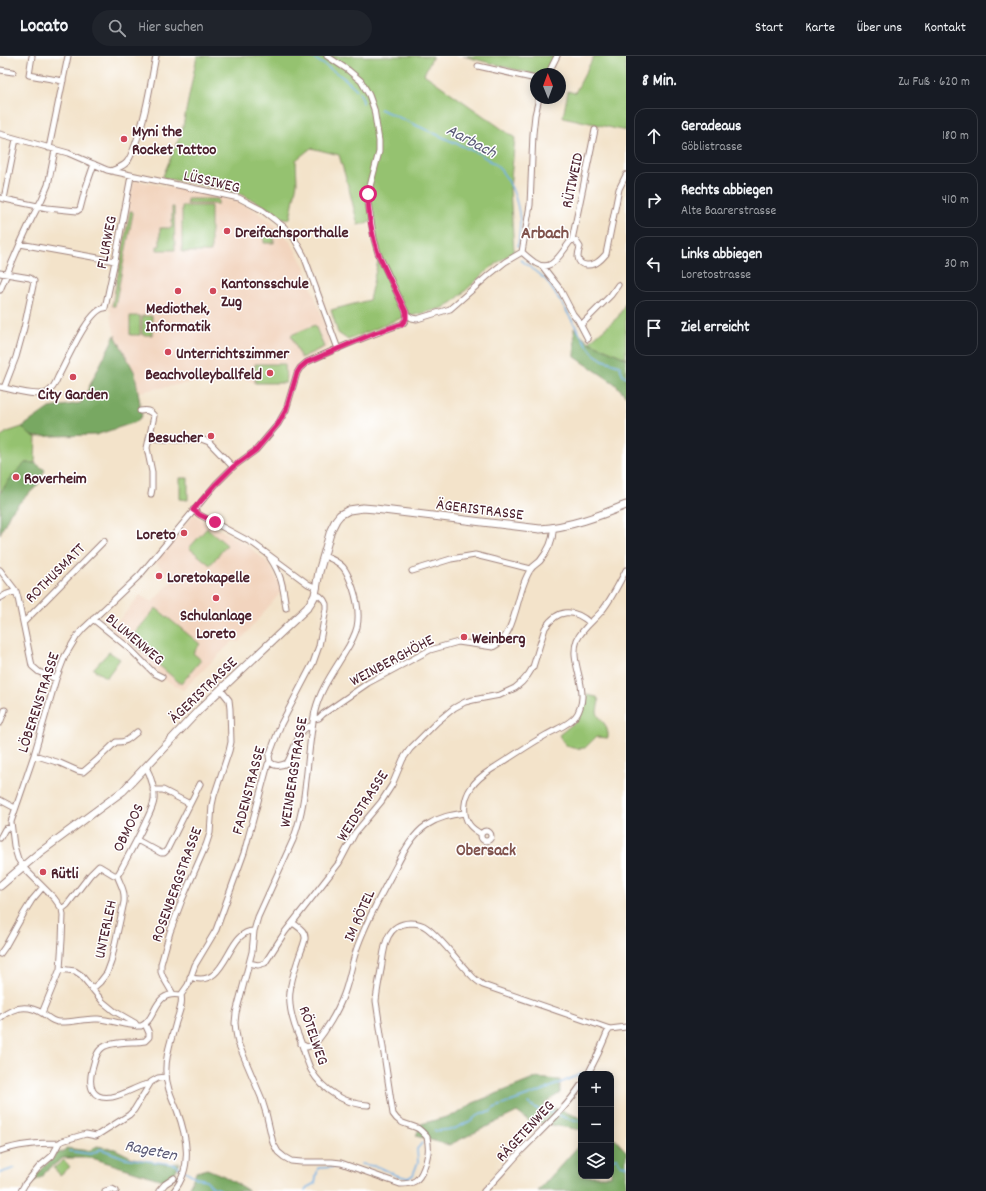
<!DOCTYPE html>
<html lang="de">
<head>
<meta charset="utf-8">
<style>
  body { margin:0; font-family:Dekko,sans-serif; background:#20242c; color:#f1f3f6 }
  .controls { position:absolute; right:12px; bottom:12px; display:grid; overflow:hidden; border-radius:8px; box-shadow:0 2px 10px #0003 }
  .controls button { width:36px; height:36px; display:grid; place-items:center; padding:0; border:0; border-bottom:1px solid #363941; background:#171b24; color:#f1f3f6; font:20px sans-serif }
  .compass { position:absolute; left:530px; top:12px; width:36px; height:36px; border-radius:50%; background:#171b24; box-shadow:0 2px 10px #0003; rotate:359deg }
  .stop { position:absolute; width:12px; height:12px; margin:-9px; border:3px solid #db2777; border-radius:50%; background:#fff }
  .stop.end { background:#db2777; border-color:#fff; box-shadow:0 1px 4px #0008 }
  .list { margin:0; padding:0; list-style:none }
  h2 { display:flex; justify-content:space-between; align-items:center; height:52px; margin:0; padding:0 16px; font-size:17px }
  h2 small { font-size:13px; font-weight:400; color:#9ea1a6 }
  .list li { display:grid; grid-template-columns:26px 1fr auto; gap:12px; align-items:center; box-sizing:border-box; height:56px; margin:0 8px 8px; padding:0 8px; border:1px solid #363941; border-radius:12px }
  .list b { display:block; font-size:15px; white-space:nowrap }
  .list p { margin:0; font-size:13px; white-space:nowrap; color:#9ea1a6 }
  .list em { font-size:13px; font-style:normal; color:#9ea1a6 }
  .icon { flex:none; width:22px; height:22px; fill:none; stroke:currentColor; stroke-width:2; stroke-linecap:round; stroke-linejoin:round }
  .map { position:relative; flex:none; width:626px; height:1135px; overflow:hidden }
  header { display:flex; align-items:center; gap:24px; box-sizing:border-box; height:56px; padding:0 20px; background:#171b24; border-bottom:1px solid #363941 }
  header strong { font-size:19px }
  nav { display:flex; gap:22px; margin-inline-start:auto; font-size:14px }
  .search { width:280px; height:36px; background:#20242c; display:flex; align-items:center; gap:10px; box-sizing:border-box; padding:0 14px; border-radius:22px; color:#9ea1a6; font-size:15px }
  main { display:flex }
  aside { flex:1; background:#171b24 }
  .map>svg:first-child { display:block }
  .built { fill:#f2d4be }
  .green { fill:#95c270; stroke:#70704e }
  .forest { fill:#78a862; stroke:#616446 }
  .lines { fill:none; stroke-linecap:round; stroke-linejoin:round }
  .stream { stroke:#75b2e7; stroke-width:1.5 }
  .minor-casing { stroke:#9e817a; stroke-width:7 }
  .major-casing { stroke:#9e817a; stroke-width:9 }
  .minor { stroke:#fff; stroke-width:5 }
  .major { stroke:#fff; stroke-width:7 }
  .route { stroke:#db2777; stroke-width:5 }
  .poi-dot { fill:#d1495b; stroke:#fff; stroke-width:1.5 }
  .labels { text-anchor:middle; stroke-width:3; stroke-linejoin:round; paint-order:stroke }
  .poi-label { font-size:16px; font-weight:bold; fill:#4a1f2b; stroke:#fff; text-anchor:start }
  .street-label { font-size:16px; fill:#4a1f2b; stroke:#fff }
  .water-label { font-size:17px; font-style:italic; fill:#5b5a76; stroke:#fff }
  .neighbourhood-label { font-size:17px; font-weight:bold; fill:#81544e; stroke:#fff }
  .quarter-label { font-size:18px; font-weight:bold; fill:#81544e; stroke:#fff }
</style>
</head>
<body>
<header>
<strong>Locato</strong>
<div class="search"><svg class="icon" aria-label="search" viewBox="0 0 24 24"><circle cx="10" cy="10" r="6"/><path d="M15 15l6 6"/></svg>Hier suchen</div>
<nav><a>Start</a><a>Karte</a><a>Über uns</a><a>Kontakt</a></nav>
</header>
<main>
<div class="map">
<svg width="626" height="1135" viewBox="0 0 626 1135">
  <rect width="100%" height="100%" fill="#fff"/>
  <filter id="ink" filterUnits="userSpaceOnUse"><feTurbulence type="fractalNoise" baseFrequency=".025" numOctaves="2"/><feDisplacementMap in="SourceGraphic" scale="8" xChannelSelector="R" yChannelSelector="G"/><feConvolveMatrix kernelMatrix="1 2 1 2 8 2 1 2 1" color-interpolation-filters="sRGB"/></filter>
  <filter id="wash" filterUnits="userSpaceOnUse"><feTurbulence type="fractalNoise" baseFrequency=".012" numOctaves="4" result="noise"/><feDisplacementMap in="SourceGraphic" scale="16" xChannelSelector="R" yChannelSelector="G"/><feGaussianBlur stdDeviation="0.9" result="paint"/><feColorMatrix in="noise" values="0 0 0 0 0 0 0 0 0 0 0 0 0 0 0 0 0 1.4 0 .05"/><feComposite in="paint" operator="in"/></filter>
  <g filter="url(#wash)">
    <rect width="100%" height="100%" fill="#f3e3ca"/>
    <path class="built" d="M134,124L218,141L236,146L253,153L274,168L291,186L304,210L330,282V286L327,292L300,305L286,327H255L233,319L138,336L135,317L115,279L110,260L111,256L109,254Z
      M194,458L207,467L246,488L268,507L279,526L281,536L239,586L233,585L183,634L165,624L124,586L110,575L140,539L152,546L174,523L154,505Z"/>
    <path class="green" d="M197,0H433L424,18L515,82L510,133L514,195L489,213L453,246L443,252L399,263L348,284L338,277L331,254L369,244L380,196L373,165L358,169L349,133L339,99L311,92L296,104L297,127L290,163L283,162L261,148L240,138L222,133L164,122L163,120L182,75Z
      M463,0H555L545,18L536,19Z
      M594,0H626V75L563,61L568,35L575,37Z
      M187,143H218V148H187Z
      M182,150H211V196H182Z
      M172,151H174L175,194H157V190H160V172H172Z
      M130,155H132L133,157L115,250H112Z
      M264,174H274V187H264Z
      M626,246V303L625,302L589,286L618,261Z
      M130,260H140V279H130Z
      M142,260H152V279H142Z
      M315,269L324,291L301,302L291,279Z
      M255,308H285L286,327H255Z
      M22,371L30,379L36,381L35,407H25L13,419L0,437V381L7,376Z
      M180,422H188V444L180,443Z
      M207,472L227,489L210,509L189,492Z
      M156,552L200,588L193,597L201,604L181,628L129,584Z
      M109,596L120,603L107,621H105L93,613Z
      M587,639L597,641L599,645L597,655L598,659L606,670L608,677V682L596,681L585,692C570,693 566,692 559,679L575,666L580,660L585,649Z
      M64,1104L70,1111L60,1119L54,1112Z"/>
    <path class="forest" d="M574,272L589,286L625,302L626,304V340L614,327L575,301Z
      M115,279L135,317L142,360L136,366L96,379L55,380L36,381L30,379L22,371L49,352L81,347Z
      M25,407H35L45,414L37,430L23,443L10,457L0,478V437L13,419Z
      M536,1022L560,1024V1037L544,1048L581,1062V1074L529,1065L517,1056L449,1089L416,1080L421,1068L457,1058L473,1047Z
      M611,1079L626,1095V1135H538L581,1087V1120H611Z
      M97,1090L115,1093L133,1102L165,1108L180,1107L172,1122L162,1124L92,1102H63L46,1115L43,1120L33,1126H30L57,1097L63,1096L66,1092L89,1095Z
      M207,1113L224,1120L249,1135H195L189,1131L196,1116Z"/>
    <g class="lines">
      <path class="stream" d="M310,0C323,8 364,31 363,47
        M380,53L480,98C485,102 491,105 496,109C511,124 518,144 520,165C520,173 519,182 518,190
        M521,204L546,224L563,249L586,288L594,298L603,304L619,309L623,319L626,321
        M528,1047L539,1054H544L575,1065H581
        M434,1075L454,1073L470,1065L481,1057L490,1056L494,1052L544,1034L581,1018
        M69,1095L91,1098L101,1093L125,1102L173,1108L182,1113
        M611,1101L613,1103L617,1102L620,1109L626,1110
        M361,1108L379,1111L396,1119L408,1122L413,1119L418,1106L417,1093L422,1087
        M185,1115L197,1122L206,1124L213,1131L224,1135
        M0,1117L15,1112
        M305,1135L308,1131L315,1127L318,1112L337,1111"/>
    </g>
  </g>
  <g filter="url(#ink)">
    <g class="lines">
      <defs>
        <path id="minor" d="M32,0L29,19L63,25
          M478,10L536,23
          M0,14L13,16
          M548,18L557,0
          M0,78L68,97L107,114L239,142L262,154L284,171L294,182L304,200L338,293
          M49,92L68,0
          M111,115C117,112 123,111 127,106C131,101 133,94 135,89C146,60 150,30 156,0
          M0,142L47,152L77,155L80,153L85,134L94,108
          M4,143L16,83
          M572,184L576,185L580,191C579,194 578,197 578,201C579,212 593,210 599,205C602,203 604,200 606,198L619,133L626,119
          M20,188L115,205
          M522,196C526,200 530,203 534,206C548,216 556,205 564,194C567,190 568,187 572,184L595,74
          M522,196L530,149L533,78L535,59L539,42
          M543,211L560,233L573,258L578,264L588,283
          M0,217L30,222L34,225L24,272L16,301L4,332
          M0,234L20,188L32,162L42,143L48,129L55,94
          M407,259L412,262L417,263L450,253L490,218L505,206L522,196
          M581,269L611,239L618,229
          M0,331C10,333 40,342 48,336C53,333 56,326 58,321C66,307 89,252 105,252L115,205L131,120
          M140,355C146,354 150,354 154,360L147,392L152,416V433L151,438
          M149,382L176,384L201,383L209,386L233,411
          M193,454L200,459L254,488L308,528L317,532
          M324,500C343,507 346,512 353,532C357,544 360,557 357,571C355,580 349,590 344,598C333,616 320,634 315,655C306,697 309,742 293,784L258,861L254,875L252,896L236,957L235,967L236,976L238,987L261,1041L266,1057L273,1087L278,1096L284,1101L291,1105L301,1106H332L341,1107L400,1128C405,1128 410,1128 415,1125C422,1121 427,1104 428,1097C429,1091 428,1086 427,1081C424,1078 421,1074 417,1072C406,1067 400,1069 393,1058L376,945C377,934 379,924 381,914C384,895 384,868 410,867C416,867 422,868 427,872C444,885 456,904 471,919C474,923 479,926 483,929L610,973L626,971
          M270,502C282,520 283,531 286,552
          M0,514L16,535L18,542L32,610L39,616L56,623
          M412,515L451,503L475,499L531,513
          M0,542L7,538L16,535
          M93,563L130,593L154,617L162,621
          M24,566L104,485
          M314,663L319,662L323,658L368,627L430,594L458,586L493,591C517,581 516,533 531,513C533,510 537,508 540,505C548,495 554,484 553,472
          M0,667L5,654
          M34,699L60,707L78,715L83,716L96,705L116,686C126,687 130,682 137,676
          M270,706C275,711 281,710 287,707C294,697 298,670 312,670
          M153,734H163L190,748L200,728
          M0,744L15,752
          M481 780a5 5 0 1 1 10 0a5 5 0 1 1-10 0Z
          M481,778C477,775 472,773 469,768C462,758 464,742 471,732C476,724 484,718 492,713C510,702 528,689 546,679C556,673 567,670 575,661C579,657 582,647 582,641C583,622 570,603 577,584C582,573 593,565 601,556C611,544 619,528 626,514
          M0,782L5,773L11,771
          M137,784L161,797H164L167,794L190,748
          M117,819L119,817C128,800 137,784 145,767C148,760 153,752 154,744C155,734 151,720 146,711
          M62,853L67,849L90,819L99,810L114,819H117C121,830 125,834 124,846L111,906L107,917L100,926L92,933
          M293,867C298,871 306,875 305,883C304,888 302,893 300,898C296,910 291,923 290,936C288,953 294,970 301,986C304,995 307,1006 311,1014C323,1035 345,1048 368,1049
          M0,898L5,891L24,857L32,844L43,831
          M249,907L258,909L265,907L285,876L339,807L355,777L381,746L392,729L403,703L410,693L437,666L454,652L465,646L473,644L500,639L515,632L522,626L528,619L533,611L545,572C557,553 574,552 590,567
          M60,913L75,915L81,919L103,946L114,955L135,967L137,970
          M190,921C228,935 226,874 254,875
          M173,938L163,921L161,916V908L170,876L182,844L206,789L210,777L212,749L214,740L229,695L231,686L230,653L229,644L221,634
          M181,939L188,929L195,909L216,874L244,797L268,708L270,706L269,700L281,668L313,607L319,590L326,553V548L324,544L320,540L315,539
          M42,957L60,913L62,884L63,859L62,853L54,842L23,811L18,803L14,790L11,766L34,699L56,623L65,600L77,580L83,573L140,519L216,428L233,411L256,394L278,368L286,354L297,317L300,312L307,306C338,292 369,279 402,268C406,265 407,261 406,256L378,197L374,183L368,146V138L379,96V85L374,53L369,39L361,25L348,14L327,0
          M0,962C13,951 27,948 42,957C48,961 51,965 58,966C72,967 85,962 98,963C112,964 126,970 141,970C158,963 152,934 181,939
          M145,968L149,977V981L145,985C134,987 111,985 102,992C96,996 94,1007 92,1014C88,1031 92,1044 112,1041C123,1039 134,1032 144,1029L149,1028
          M301,988L307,991C314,990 320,982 324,976C332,964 339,952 344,938C350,922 352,905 358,889C367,865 379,842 391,820C401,802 410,780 427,769C439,761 451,759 464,757
          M588,1018L598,998L607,977L610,973
          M0,1095C19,1088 38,1087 59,1087L62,1085L86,1078L96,1080L129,1059L134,1054L151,1026L158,1022L166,1021
          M21,1135L25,1128L39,1111L52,1100L59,1087
          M105,1135L112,1133L116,1135
          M159,1135L165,1128L174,1122
          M174,1135C193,1111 187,1081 177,1054C172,1042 166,1030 166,1016C165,999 172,982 176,966C179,957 183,948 181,939
          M484,1135C497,1123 508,1109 520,1096C541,1074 564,1055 581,1029"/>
        <path id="major" d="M0,830L39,797L123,735L200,653L307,552L313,543L315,539L319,516L331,474L336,464L340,459L349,454L363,452L375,453L540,473C570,471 599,460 626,449"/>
      </defs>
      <use href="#minor" class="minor-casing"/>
      <use href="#major" class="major-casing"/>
      <use href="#minor" class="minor"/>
      <use href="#major" class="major"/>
    </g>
  </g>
  <g class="lines" filter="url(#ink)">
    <path class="route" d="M215,466L200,459L193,454L216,428L233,411L256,394L278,368L286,354L297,317L300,312L307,306L375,277L402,268L406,263V256C397,237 386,217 378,197C372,180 368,156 368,138"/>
  </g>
  <g class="poi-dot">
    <circle cx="124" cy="83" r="4"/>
    <circle cx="227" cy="175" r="4"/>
    <circle cx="178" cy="235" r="4"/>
    <circle cx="213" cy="235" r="4"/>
    <circle cx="168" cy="296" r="4"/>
    <circle cx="270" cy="317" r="4"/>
    <circle cx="73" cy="321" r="4"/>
    <circle cx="211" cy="380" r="4"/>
    <circle cx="16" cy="421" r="4"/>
    <circle cx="184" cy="477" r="4"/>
    <circle cx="159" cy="520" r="4"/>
    <circle cx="216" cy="542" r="4"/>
    <circle cx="464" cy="581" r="4"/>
    <circle cx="43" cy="816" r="4"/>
  </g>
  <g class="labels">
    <g class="poi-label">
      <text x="132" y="80">Myni the<tspan x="132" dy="18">Rocket Tattoo</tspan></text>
      <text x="235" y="181">Dreifachsporthalle</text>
      <text x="221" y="232">Kantonsschule<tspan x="221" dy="18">Zug</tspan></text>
      <text x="178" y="257" text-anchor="middle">Mediothek,<tspan x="178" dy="18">Informatik</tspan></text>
      <text x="176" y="302">Unterrichtszimmer</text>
      <text x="262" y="323" text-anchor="end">Beachvolleyballfeld</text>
      <text x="73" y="343" text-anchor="middle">City Garden</text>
      <text x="203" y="386" text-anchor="end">Besucher</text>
      <text x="24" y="427">Roverheim</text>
      <text x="176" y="483" text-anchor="end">Loreto</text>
      <text x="167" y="526">Loretokapelle</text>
      <text x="216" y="564" text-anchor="middle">Schulanlage<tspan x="216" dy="18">Loreto</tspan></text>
      <text x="472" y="587">Weinberg</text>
      <text x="51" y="822">Rütli</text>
    </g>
    <g class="street-label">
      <text transform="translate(212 124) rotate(13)" y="6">LÜSSIWEG</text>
      <text transform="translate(571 124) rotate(-78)" y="6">RÜTIWEID</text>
      <text transform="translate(105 186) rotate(-79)" y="6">FLURWEG</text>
      <text transform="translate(480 452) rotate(7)" y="6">ÄGERISTRASSE</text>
      <text transform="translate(54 516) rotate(-45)" y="6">ROTHUSMATT</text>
      <text transform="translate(136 582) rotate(40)" y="6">BLUMENWEG</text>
      <text transform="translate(391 603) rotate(-28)" y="6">WEINBERGHÖHE</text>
      <text transform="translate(202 633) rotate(-44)" y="6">ÄGERISTRASSE</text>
      <text transform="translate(37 646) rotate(-72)" y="6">LÖBERENSTRASSE</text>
      <text transform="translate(292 716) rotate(-81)" y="6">WEINBERGSTRASSE</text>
      <text transform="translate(247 734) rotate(-75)" y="6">FADENSTRASSE</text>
      <text transform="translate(361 749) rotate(-57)" y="6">WEIDSTRASSE</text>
      <text transform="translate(127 771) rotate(-64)" y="6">OBMOOS</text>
      <text transform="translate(175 828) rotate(-70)" y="6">ROSENBERGSTRASSE</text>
      <text transform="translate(358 859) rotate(-66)" y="6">IM RÖTEL</text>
      <text transform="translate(104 873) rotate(-78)" y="6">UNTERLEH</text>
      <text transform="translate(315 979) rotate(71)" y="6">RÖTELWEG</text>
      <text transform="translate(524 1074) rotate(-47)" y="6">RÄGETENWEG</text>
    </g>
    <g class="water-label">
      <text transform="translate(472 84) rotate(28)" y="6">Aarbach</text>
      <text transform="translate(151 1093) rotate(12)" y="6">Rageten</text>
    </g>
    <g class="neighbourhood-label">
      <text x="486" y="799">Obersack</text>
    </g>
    <g class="quarter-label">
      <text x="545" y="182">Arbach</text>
    </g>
  </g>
</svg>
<div class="controls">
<button>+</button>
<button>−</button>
<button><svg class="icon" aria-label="layers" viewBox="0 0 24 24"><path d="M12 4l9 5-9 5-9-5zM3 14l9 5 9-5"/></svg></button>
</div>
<svg class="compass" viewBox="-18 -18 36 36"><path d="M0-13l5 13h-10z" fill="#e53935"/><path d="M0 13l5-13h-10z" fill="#9ea1a6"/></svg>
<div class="stop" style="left:368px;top:138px"></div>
<div class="stop end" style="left:215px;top:466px"></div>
</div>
<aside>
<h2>8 Min.<small>Zu Fuß · 620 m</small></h2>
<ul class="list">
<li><svg class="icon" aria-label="ahead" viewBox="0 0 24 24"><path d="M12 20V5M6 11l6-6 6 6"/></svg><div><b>Geradeaus</b><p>Göblistrasse</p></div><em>180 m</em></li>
<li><svg class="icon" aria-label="right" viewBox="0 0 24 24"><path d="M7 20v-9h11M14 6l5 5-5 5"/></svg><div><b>Rechts abbiegen</b><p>Alte Baarerstrasse</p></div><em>410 m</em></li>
<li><svg class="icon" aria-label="left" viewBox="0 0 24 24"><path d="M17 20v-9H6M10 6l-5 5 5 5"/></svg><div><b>Links abbiegen</b><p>Loretostrasse</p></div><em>30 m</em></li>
<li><svg class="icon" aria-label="arrive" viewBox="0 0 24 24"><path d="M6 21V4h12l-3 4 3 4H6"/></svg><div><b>Ziel erreicht</b></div></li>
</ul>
</aside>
</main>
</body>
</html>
